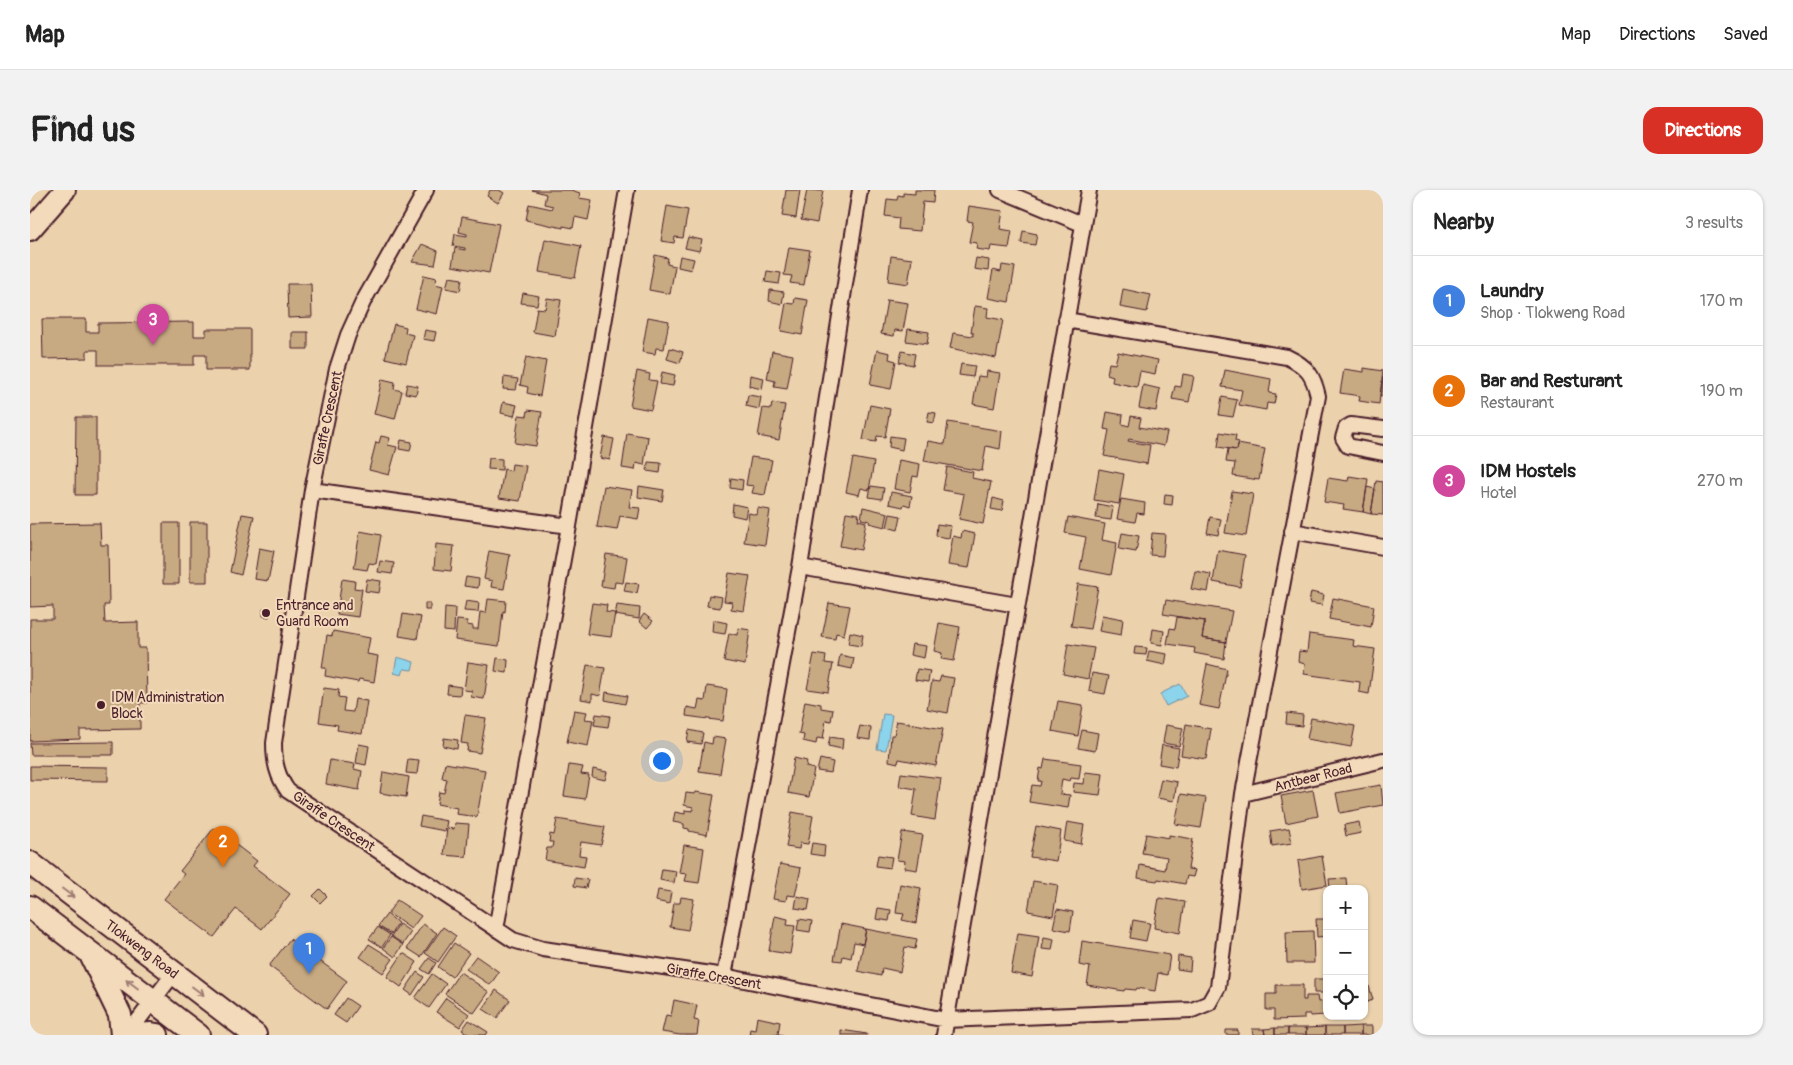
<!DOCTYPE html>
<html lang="en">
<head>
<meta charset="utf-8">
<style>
  body { margin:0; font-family:Pangolin,sans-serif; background:#f2f2f2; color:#222 }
  .controls { position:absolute; right:15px; bottom:15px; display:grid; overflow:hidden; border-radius:10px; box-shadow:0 1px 4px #0004 }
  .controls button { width:45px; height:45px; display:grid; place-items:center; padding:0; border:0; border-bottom:1px solid #e0e0e0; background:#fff; color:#222; font:25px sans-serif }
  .you { position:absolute; left:631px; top:570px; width:18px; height:18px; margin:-12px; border:4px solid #fff; border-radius:50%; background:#1a73e8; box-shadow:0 0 0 8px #1a73e833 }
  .badge { display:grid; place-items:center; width:32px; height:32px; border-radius:50%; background:#d93025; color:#fff; font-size:16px; font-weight:700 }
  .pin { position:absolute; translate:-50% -41px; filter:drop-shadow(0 1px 2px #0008) }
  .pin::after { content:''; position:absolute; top:26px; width:18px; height:15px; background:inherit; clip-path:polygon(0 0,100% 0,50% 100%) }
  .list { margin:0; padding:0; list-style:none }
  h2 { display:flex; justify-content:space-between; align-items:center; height:65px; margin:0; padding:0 20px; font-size:21px }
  h2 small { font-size:16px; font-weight:400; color:#767676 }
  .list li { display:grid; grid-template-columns:32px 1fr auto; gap:15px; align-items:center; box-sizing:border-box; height:90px; padding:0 20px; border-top:1px solid #e0e0e0 }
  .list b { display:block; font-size:19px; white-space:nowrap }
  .list p { margin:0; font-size:16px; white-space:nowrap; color:#767676 }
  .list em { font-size:16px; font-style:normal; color:#767676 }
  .icon { flex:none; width:28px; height:28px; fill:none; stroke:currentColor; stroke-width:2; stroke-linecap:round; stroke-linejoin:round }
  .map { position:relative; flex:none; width:1353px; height:845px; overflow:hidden; border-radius:15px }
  header { display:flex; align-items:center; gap:30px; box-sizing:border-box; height:70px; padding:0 25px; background:#fff; border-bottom:1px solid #e0e0e0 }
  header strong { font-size:24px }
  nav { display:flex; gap:28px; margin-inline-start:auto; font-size:18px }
  .intro { display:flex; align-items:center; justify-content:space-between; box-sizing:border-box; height:120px; padding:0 30px }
  h1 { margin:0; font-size:35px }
  .button { padding:12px 22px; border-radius:15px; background:#d93025; color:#fff; font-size:18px; font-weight:700 }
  main { display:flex; gap:30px; padding:0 30px }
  aside { flex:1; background:#fff; border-radius:15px; box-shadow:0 1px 4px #0004 }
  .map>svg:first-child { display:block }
  .water { fill:#8bd4ec; stroke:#718c9f }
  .building { fill:#c7a982; stroke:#4a1f2b }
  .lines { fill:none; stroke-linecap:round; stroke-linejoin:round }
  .street-casing { stroke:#4a1f2b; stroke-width:18 }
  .secondary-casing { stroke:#4a1f2b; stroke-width:24 }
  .primary-casing { stroke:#4a1f2b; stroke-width:26 }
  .street { stroke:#f2daba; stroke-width:14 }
  .secondary { stroke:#f2daba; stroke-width:20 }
  .primary { stroke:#f2daba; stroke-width:22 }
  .oneway { stroke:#9e7c72 }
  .poi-dot { fill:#4a1f2b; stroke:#f2daba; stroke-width:2 }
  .labels { text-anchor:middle; stroke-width:4; stroke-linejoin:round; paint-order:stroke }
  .street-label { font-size:14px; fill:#4a1f2b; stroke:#f2daba }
  .poi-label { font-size:14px; fill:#4a1f2b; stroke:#f2daba; text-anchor:start }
</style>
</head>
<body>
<header>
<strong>Map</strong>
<nav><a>Map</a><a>Directions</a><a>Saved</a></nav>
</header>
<div class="intro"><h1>Find us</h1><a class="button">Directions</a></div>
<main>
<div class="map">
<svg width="1353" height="845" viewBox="0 0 1353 845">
  <rect width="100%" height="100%" fill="#ebd2ad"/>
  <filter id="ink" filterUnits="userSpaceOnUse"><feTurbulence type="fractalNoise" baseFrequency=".02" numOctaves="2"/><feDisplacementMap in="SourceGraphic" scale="10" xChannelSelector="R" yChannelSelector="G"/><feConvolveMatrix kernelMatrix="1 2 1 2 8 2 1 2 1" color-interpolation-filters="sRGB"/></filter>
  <g filter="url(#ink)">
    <path class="water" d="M367,467L384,472L382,480L374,479L372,485L364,483Z
      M1150,494L1157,506L1136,516L1130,504Z
      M853,524L862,525L856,560L847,559Z"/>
    <path class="building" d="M460,0H469L474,3L468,13L457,6Z
      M502,0H541L550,3L549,8L562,10L558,30L545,27L543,38L533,36V38L496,30L499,14L522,19L523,16L514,14L516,4Z
      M756,0H770L766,28L752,26Z
      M777,0L793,1L787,33L771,30Z
      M885,0H904L903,13L893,12L890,41L868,39L869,28L855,26L857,9L867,10L868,5L873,6V3L885,4Z
      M637,16L658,20L653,48L645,47L644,53L631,51Z
      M939,16L973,21L970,39L982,41L979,58L961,56L960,61L946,59L947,53L939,52L943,32L937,31Z
      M432,27L469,34L459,83L422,76L425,58L435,60V58L423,56L425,44L437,46V44L429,42Z
      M993,41L1007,44L1005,55L991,53Z
      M658,47L672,50L669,61L655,58Z
      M515,49L551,56L545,88L509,82Z
      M392,54L408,61L405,75L382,72Z
      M759,57L780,60L774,95L760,93L762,86L754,85Z
      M625,65L638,68L637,74L645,76L640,104L619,100Z
      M650,66L664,69L661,80L648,77Z
      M861,66L882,69L878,94L858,91Z
      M946,68L959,70L958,81L944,79Z
      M972,75L985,77L979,112L958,108L963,80L971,82Z
      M737,81L751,83L749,94L735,92Z
      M394,85L407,88L405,94L413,96L407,124L386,119Z
      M419,87L432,89L430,101L416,98Z
      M257,94H281L282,127L258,128Z
      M1093,99L1121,105L1117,122L1090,117Z
      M740,100L754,102L752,114L739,111Z
      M493,103L509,106L507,115L491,113Z
      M517,108L531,110L525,146L503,142L507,118L515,119Z
      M765,108L778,110L772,145L751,141L756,113L764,114Z
      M857,110L878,113L873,141L865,140L864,146L851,144Z
      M945,116L958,118L957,127L973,130L966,168L920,158L923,143L943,146V142H941Z
      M618,127L639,131L634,159L626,158L625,164L612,162Z
      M12,129H56V142H68V133L164,132V146H176V139H220V180H176V165H164V175H68V160H57V168L13,169Z
      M364,134L376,137L375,143L383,145L376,173L355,168Z
      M878,139L899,142L897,154L876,151Z
      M395,140L406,142L404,151L393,149Z
      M262,142H278V159H262Z
      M640,158L653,162L650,173L637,169Z
      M847,160L860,163L859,169L866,171L861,199L840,195Z
      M742,161L763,165L757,199L744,197L745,191L737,189Z
      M872,161L885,164L883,175L869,172Z
      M1088,162L1128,170L1125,184L1110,181L1107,197L1082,192L1083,186L1077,184L1079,173L1085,174Z
      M496,167L516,171L510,206L497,203L498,197L490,195Z
      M931,174L945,176L943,187L929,185Z
      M1334,178L1353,181L1349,214L1329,211L1330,206L1310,203L1314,179L1334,182Z
      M1195,180L1241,189L1239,203L1246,204L1244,214L1237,213L1236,220L1209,215L1212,200L1192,197Z
      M607,181L620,184L619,190L627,191L621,220L600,216Z
      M957,181L970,183L964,218L943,214L948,186L956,187Z
      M632,182L645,185L643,196L630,194Z
      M1153,184L1164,186L1159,212L1142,209L1145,196L1151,197Z
      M720,185L734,188L732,199L719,196Z
      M474,187L488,189L486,200L473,199Z
      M1353,187V206H1350Z
      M352,189L365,192L364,199L372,201L365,229L344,224Z
      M377,194L388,196L386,205L375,203Z
      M1113,195L1130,199L1126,221L1109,218Z
      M718,205L731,207L729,219L716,216Z
      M1192,207L1207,210L1203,227L1189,225Z
      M473,212L487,215L484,226L471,223Z
      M742,213L755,215L749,250L728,246L733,218L741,219Z
      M840,215L860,219L855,247L847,246L846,252L833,250Z
      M498,220L512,222L506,256L485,253L489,225L497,226Z
      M899,222L906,223L904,233L897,232Z
      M1077,222L1093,225L1092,234L1099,236L1101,226L1111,228L1109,237L1137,242L1134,256L1099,249L1098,251L1120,255L1117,274L1074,266L1079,240L1074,239Z
      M46,227H66V305H45Z
      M918,232L972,241L970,259L956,256L952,281L894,271L898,251L915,254Z
      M1190,242L1206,245L1205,251L1209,252L1207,260L1188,257Z
      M597,243L618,247L614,275L606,273L605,280L592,278Z
      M351,246L360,248L358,255L367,257L359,285L339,280L346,252L349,253Z
      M860,246L874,248L872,260L859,257Z
      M574,247L584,249L580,270L570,268Z
      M371,250L382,252L380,261L369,259Z
      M1208,254L1235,259L1229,290L1203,286L1205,273L1196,272L1198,259L1207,260Z
      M721,267L742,270L735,305L722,303L724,296L716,295Z
      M459,268L472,269V280L458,279Z
      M823,268L844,272L839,300L831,298L829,305L816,302Z
      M869,270L890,274L888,287L883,286L880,302L864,299Z
      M618,272L631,273L630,283L617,281Z
      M482,274L496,276L490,311L469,308L474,279L481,281Z
      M917,277L943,282L942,288L961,292L953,334L929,329L934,304L913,300Z
      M1069,279L1094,284L1089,314L1064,310Z
      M1319,286L1338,289L1333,322L1313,319L1314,315L1294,312L1298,288L1318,291Z
      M701,288L713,290L712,300L700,298Z
      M1346,291L1353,292V325L1341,324Z
      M574,296L602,300L599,317L610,318L608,329L590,326L587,340L567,337Z
      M609,296L634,300L632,311L608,307Z
      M841,296L854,298L852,309L839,307Z
      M1337,297L1345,299L1341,324L1333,322Z
      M1202,301L1223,304L1216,346L1195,343Z
      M861,302L882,306L880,316L874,314L873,317L859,314Z
      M1135,304L1143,305L1142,315L1134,314Z
      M963,308L974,311L972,321L961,319Z
      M1091,309L1115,313L1114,324L1107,323L1105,332L1087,329Z
      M703,314L717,317L715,328L702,325Z
      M1068,314L1083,317L1081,330L1066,328Z
      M833,317L858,323L855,337L839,333L840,331L831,329Z
      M728,318L740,320L735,355L714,352L719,323L727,325Z
      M816,322L829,324L828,330L836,332L831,360L810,356Z
      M212,324L224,326L211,385L200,382Z
      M860,324L871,326L868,340L857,337Z
      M1038,327L1075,334L1072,350L1087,353L1081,385L1050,379L1056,347L1035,343Z
      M1180,327L1191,329L1188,345L1177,343Z
      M160,332H177V392H160Z
      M70,333L71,355H78L79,415H74L75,433L108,432V458H116L117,513H110V539L50,540V549L0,551V429H23V416L0,417V334Z
      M133,333H149V394H133Z
      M907,334L921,336L919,348L906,346Z
      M330,341L351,345L346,374L339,373L337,380L324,378Z
      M932,341L945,344L939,378L918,375L923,346L931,348Z
      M1092,343L1109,346L1106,362L1089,359Z
      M1122,343L1135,344L1133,366L1120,365Z
      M406,354L424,356L421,381L404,379Z
      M229,358L244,361L238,391L224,389Z
      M1188,360L1215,365L1210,397L1183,392Z
      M459,361L480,365L474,399L461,397L462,391L454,389Z
      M576,364L597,367L593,393L585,392L584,398L571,396Z
      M350,371L364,373L362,384L348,382Z
      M1165,381L1181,384L1178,402L1161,399Z
      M699,383L720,386L714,421L701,419L702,412L694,411Z
      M436,387L449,389L448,398L434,396Z
      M312,389L325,391L324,398L332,399L328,427L307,424Z
      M337,389L351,391L349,403L335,401Z
      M596,392L609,394L607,403L594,401Z
      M1048,394L1068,397L1060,439L1041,436Z
      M1281,402L1294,405L1292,415L1279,413Z
      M679,405L692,407L690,418L677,416Z
      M1303,408L1344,416L1341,437L1299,429Z
      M458,409L476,411L475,422L473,421L469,456L425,450L427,430L437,431V435L443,436V439H448L450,422L456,423Z
      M1136,410L1202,421L1196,452L1172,448L1175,431L1133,424Z
      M436,411L449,413L448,422L434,421Z
      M395,413H400V420H395Z
      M562,413L577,415L576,422L585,423L581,447L557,444Z
      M799,413L820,416L814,445L806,443L805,449L792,447Z
      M587,415L610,418L609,429L585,425Z
      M415,417L425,418L424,442L414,441Z
      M233,419L240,420L239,427L233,426Z
      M373,424L391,427L387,449L369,446Z
      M614,424L623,431L617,438L609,431Z
      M1072,425L1093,429L1091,445L1069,441Z
      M1147,427L1175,431L1172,448L1196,452L1194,469L1164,463L1165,458L1137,454L1140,438L1145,439Z
      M683,430L697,433L695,444L682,442Z
      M909,433L930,437L924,471L911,469L912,463L904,461Z
      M708,438L720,440L715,475L694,471L699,443L707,445Z
      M1123,439L1134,441L1132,455L1121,453Z
      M303,441L340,448L337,464L348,466L344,492L329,489L328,492L295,486L296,478H292L297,445L302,446Z
      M820,442L833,445L831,456L818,454Z
      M1279,444L1324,450L1323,456L1345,459L1339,504L1329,502L1330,492L1274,484L1275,474L1268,472L1269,461L1277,462Z
      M882,454L896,456L894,468L880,465Z
      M1038,454L1064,458L1058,489L1033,484Z
      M1105,457L1117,458L1116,465L1104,464Z
      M1119,461L1137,464L1135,475L1117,471Z
      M784,464L796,466L795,473L803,474L798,502L777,499Z
      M810,465L824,468L822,479L808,476Z
      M467,468L478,470L477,483L465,481Z
      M438,472L459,475L454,509L441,507L442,501L434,500Z
      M1177,474L1197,479L1189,519L1169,515Z
      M557,475L575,478L570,506L562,504V511L551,509Z
      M887,479L900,481L898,492L885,490Z
      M1062,483L1079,486L1075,504L1059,501Z
      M911,486L924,488L918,523L897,519L902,491L909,492Z
      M418,495L431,497L430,505L417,504Z
      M677,496L697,499L693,531L656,526L657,517L667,519L669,510L675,511Z
      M294,498L309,500L308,507L315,508L313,521L323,522L325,509L337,511L332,544L307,540L308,535L289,532Z
      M576,502L597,506L595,514L575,510Z
      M775,511L791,514V518L803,520L801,531L796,530L793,549L787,548L786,554L773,551L774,545L769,544Z
      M1028,511L1053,515L1048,546L1022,541Z
      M544,520L557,522L555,529L563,530L558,556L537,552Z
      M1257,523L1273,525L1272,536L1256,534Z
      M566,524L580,526L578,537L564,535Z
      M435,525L456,528L450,563L437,561L438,554L431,553Z
      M1281,528L1325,536L1321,557L1277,549Z
      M867,531L913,539L906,576L869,569L868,573L859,571L861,545H864Z
      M1156,534L1181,539L1176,569L1151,565Z
      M1136,535L1153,538L1149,556L1133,553Z
      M830,536L841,538L840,550L827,548Z
      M659,540L673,543L671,554L657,552Z
      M1052,540L1068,543L1065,561L1048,558Z
      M683,547L696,549L690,584L669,581L674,552L682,554Z
      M800,547L813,549L812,559L798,556Z
      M414,548L428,550L427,559L413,556Z
      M83,552V565H1L0,553Z
      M329,554L339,556L336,575L326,573Z
      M1132,555L1149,558L1146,577L1129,574Z
      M764,568L777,571L776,577L784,579L779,607L758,603Z
      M378,569L389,570L387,584L376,583Z
      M790,569L803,572L801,583L787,581Z
      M1015,569L1051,574L1049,589L1041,588L1040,591L1032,589L1030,604L1040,605L1038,618L999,612L1002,595L1010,596L1011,591H1008L1010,578L1013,579Z
      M300,570L325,574L324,579L332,581L329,600L296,594Z
      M415,573L455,580L447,627L426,624L427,618L407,614L409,602L414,603L417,589L412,588Z
      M539,575L553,577L551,584L559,585L555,609L534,606Z
      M0,576L78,577V591L0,590Z
      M563,579L577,582L575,590L562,587Z
      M353,582L379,587L376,607L350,603Z
      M1055,582L1073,584L1070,605L1043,602L1044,593L1054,594Z
      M871,583L911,588L905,630L882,626L886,599L869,596Z
      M1131,589L1147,592L1144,611L1127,608Z
      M1351,595L1353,615L1310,623L1306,603Z
      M1283,600L1288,626L1256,633L1251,606Z
      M666,602L684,605L677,645L659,641V639L654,638V634L643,632L645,622L655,624V620L663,621V617L654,615L656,603L665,604Z
      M1151,604L1176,608L1171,638L1145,634Z
      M762,622L783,626L778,654L770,653L769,659L756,657Z
      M391,626L417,631L415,641L389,636Z
      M527,629L575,637L571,655L551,652L549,665L556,666L554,677L515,670L517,658H522L523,652H519L520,644L524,645Z
      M1037,632L1054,635L1051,654L1034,651Z
      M1329,632L1331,643L1316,646L1314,635Z
      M425,633L439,634L436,667L414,665L417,638L424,639Z
      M1006,636L1031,641L1026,671L1000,667Z
      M184,638L227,671L223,676L260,704L232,739L206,719L184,747L134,709L154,684L150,681Z
      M1259,638L1262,653L1242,656L1240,641Z
      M872,642L893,645L887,680L874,678L875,671L867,670Z
      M1116,644L1139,648V645L1163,649L1158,679L1165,680L1163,687L1157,686L1155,694L1128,689L1127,691L1108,688L1110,675L1135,680L1137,667L1112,663Z
      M782,653L795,655L794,666L780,664Z
      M654,655L674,658L669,693L655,691L657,684L649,683Z
      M848,665L862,667L860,678L846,676Z
      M1292,666L1297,695L1272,699L1268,671Z
      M750,674L771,678L765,706L757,705L756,711L743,709Z
      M632,679L646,681L644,693L630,690Z
      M545,688L558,690L556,698L544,696Z
      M1316,688L1317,699H1300L1299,689Z
      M1003,691L1028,695L1023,726L998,721Z
      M870,694L891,698L886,733L872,730L874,724L866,723Z
      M290,699L297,706L290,713L283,706Z
      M628,700L641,702L639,714L626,711Z
      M767,706L780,709L778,720L765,718Z
      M651,707L664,709L658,740L640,737L644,713H650Z
      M1129,708L1155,712L1150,743L1124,738Z
      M367,710L391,726L381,739L358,723Z
      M848,718L861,720L859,731L846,729Z
      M1027,719L1043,722L1040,741L1023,738Z
      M357,724L368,733L361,744L348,736Z
      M745,726L758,729L757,735L765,736L760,764L739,761Z
      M769,729L782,731L780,742L767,740Z
      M1286,729H1297V746L1287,747Z
      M1103,730L1120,733L1116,751L1100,748Z
      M369,734L381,742L373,754L361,746Z
      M393,734L407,743L391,767L377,758Z
      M811,734L836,739L833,754L824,752L821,768L813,766L812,771L804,770Z
      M348,737L360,745L352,757L339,749Z
      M413,737L426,746L408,772L395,763Z
      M836,739L887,749L885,759L875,757L870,782L852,778L851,786L828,781Z
      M1283,741L1284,773H1257L1256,742Z
      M988,743L1009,746L1002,787L981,783Z
      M361,747L373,755L365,767L353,758Z
      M1014,747L1024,749L1022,760L1012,759Z
      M260,749L317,791L297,819L239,776Z
      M1052,751L1140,765L1137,785L1128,783L1125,801L1107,798L1106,800L1095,799L1094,801L1057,795L1060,777L1049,775Z
      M424,753L439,763L422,787L408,777Z
      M339,754L363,769L353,783L330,767Z
      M373,763L387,772L371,797L357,787Z
      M446,766L469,782L460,795L436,779Z
      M1148,766L1161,768L1160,781L1147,779Z
      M399,768L406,773L399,784L391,779Z
      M387,782L394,787L382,805L375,800Z
      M430,782L459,802L444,823L415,804Z
      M402,784L416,794L399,818L385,808Z
      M1284,789H1295V803H1284Z
      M1246,795H1273V810H1276V806H1287L1288,812L1296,811L1297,825L1280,826V824H1274V829L1244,830V820H1236V804H1246Z
      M1339,796L1343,810L1334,813V798Z
      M466,800L480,810L467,828L453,819Z
      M316,808L328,816L316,833L304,825Z
      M416,808L439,824L430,837L406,822Z
      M644,810L667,815L664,830L669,831L667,845H650L632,842L636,825L641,826Z
      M727,827L750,832L748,844L753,845H719L720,839L725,840Z
      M439,830L458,842L456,845H440L432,840Z
      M1331,836H1342V845H1331Z
      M1331,836V845H1313V837Z
      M1295,837V845H1276V838Z
      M1295,837H1313V845H1295Z
      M1245,838H1258V845H1245Z
      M1245,838V845H1235L1234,839Z
      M1258,838H1276V845H1258Z
      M1222,839H1234L1235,845H1223Z
      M811,840L837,844V845H811Z
      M1196,840H1208V845H1196Z"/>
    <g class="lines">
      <defs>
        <path id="street" d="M396,0L333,112L318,145L307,179L282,300L244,553C244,572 247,586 258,601L483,750L513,759L694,786L916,830L1162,820L1179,813L1188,797L1213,604L1288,206C1283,185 1278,177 1257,167L1036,130
          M970,0L1052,34
          M1353,239L1321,235L1316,238L1313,248L1318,256L1353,263
          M282,300L539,336
          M1262,341L1353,357
          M770,377L987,415
          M1213,604L1353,570
          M466,739L539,336L597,0
          M694,786L770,377L830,0
          M97,845L144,783
          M914,845L1059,0"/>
        <path id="secondary" d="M0,40L35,0"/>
        <path id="primary" d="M0,673L225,845
          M0,717L168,845
          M61,765L90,825L92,845
          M109,845L121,844L127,845"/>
      </defs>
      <use href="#street" class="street-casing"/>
      <use href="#secondary" class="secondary-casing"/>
      <use href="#primary" class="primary-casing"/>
      <use href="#street" class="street"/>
      <use href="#secondary" class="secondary"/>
      <use href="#primary" class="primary"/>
    </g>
    <defs><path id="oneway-shaft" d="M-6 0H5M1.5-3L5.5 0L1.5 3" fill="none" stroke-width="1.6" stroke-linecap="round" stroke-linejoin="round" transform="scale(1.25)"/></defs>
    <g class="oneway">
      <use href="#oneway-shaft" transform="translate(38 703) rotate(37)"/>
      <use href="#oneway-shaft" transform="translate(102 794) rotate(-143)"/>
      <use href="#oneway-shaft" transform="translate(168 801) rotate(37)"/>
    </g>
  </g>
  <g class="poi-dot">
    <circle cx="236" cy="423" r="5"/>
    <circle cx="71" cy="515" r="5"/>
  </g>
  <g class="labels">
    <g class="street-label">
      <text transform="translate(297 228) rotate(-78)" y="5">Giraffe Crescent</text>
      <text transform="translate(1283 587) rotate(-14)" y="5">Antbear Road</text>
      <text transform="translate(304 631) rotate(34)" y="5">Giraffe Crescent</text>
      <text transform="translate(112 759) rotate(37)" y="5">Tlokweng Road</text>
      <text transform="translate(684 786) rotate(10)" y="5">Giraffe Crescent</text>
    </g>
    <g class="poi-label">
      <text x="246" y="420">Entrance and<tspan x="246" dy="16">Guard Room</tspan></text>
      <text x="81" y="512">IDM Administration<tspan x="81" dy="16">Block</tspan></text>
    </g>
  </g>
</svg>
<div class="controls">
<button>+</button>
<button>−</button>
<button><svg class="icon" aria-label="locate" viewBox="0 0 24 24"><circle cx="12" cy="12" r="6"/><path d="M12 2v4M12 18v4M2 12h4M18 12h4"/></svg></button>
</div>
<div class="you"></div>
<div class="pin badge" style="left:279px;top:784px;background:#3f7fe0">1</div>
<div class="pin badge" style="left:193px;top:677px;background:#e8710a">2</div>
<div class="pin badge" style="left:123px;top:155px;background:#d1479c">3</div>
</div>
<aside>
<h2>Nearby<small>3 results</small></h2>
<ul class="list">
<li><span class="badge" style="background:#3f7fe0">1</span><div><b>Laundry</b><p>Shop · Tlokweng Road</p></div><em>170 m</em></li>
<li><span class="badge" style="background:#e8710a">2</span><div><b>Bar and Resturant</b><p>Restaurant</p></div><em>190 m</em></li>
<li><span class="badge" style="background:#d1479c">3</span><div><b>IDM Hostels</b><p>Hotel</p></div><em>270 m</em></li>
</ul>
</aside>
</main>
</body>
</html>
